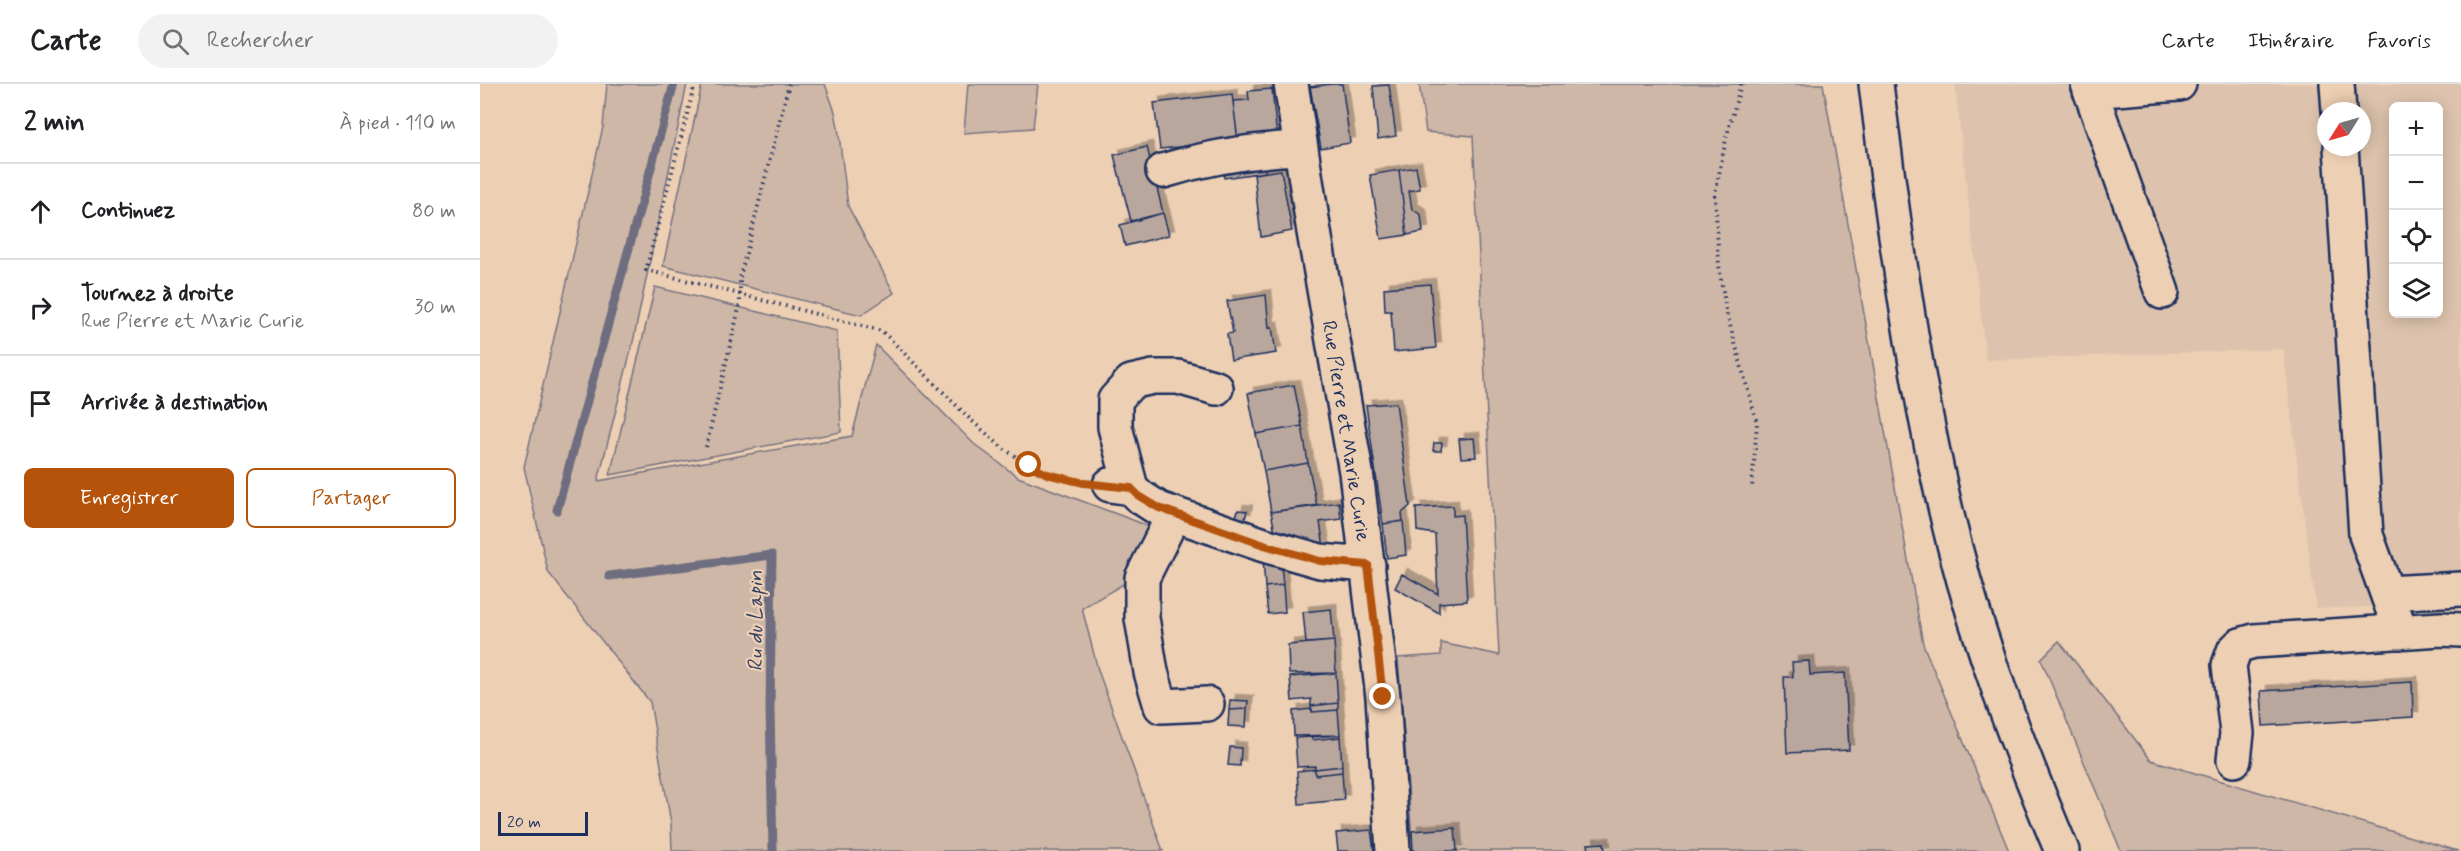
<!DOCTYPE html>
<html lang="fr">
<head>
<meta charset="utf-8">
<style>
  body { margin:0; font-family:Mynerve,sans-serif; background:#f2f2f2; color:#202124 }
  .controls { position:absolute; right:18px; top:18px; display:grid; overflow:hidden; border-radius:9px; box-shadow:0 3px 15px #0003 }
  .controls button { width:54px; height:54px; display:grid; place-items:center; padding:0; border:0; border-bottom:2px solid #e0e0e0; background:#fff; color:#202124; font:30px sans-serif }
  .compass { position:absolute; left:1837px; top:18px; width:54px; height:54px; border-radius:50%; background:#fff; box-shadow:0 3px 15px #0003; rotate:233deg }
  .scale { position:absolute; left:18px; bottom:15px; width:90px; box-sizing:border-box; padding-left:6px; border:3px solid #1b2f5e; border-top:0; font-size:16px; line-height:21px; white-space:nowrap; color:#1b2f5e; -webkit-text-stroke:4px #edcfb3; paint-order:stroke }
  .stop { position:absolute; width:18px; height:18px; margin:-14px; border:4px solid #b45309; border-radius:50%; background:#fff }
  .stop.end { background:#b45309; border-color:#fff; box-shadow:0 2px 6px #0008 }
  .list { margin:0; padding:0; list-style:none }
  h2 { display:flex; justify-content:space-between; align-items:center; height:78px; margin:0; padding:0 24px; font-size:26px }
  h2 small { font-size:20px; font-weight:400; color:#757577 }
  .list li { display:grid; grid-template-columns:39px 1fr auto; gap:18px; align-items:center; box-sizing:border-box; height:96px; padding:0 24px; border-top:2px solid #e0e0e0 }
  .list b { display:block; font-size:22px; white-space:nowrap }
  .list p { margin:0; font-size:20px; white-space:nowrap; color:#757577 }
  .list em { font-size:20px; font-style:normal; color:#757577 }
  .actions { display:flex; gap:12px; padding:18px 24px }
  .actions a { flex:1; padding:14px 0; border:2px solid #b45309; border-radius:9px; text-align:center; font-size:21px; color:#b45309 }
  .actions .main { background:#b45309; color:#fff }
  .icon { flex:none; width:33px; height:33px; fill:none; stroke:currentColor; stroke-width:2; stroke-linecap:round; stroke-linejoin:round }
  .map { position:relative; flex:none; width:1981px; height:767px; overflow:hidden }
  header { display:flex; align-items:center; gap:36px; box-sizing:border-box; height:84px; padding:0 30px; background:#fff; border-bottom:2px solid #e0e0e0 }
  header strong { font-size:28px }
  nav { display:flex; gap:33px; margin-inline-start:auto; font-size:21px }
  .search { width:420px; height:54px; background:#f2f2f2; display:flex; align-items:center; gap:15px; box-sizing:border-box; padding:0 21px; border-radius:33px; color:#757577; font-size:22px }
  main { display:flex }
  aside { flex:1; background:#fff }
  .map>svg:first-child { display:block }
  .built { fill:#ddc3ad; fill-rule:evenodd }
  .green { fill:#cfb7a7; stroke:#757382; stroke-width:1.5 }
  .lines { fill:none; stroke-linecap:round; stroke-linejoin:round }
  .stream { stroke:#6e6e80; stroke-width:9 }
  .building { fill:#b9a79e; stroke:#1b2f5e; stroke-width:1.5; filter:url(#shadow) }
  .minor-casing { stroke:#1b2f5e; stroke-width:38 }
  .major-casing { stroke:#1b2f5e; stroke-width:38 }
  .path { stroke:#1b2f5e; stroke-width:4; stroke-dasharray:1.5 4.5; stroke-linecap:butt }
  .minor { stroke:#edcfb3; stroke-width:33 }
  .major { stroke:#edcfb3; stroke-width:33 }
  .route { stroke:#b45309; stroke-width:8 }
  .labels { text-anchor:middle; stroke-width:4.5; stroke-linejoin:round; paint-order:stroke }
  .street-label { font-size:20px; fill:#1b2f5e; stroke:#edcfb3 }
  .water-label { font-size:21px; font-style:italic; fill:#303f66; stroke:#edcfb3 }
</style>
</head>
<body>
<header>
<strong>Carte</strong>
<div class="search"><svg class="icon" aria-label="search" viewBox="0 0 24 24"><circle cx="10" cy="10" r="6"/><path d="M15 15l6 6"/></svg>Rechercher</div>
<nav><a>Carte</a><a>Itinéraire</a><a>Favoris</a></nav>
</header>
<main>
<aside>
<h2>2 min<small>À pied · 110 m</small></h2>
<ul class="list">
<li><svg class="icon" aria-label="ahead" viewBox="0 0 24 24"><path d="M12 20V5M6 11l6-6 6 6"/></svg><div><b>Continuez</b></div><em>80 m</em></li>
<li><svg class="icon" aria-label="right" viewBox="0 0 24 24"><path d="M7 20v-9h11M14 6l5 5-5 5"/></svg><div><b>Tournez à droite</b><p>Rue Pierre et Marie Curie</p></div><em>30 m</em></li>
<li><svg class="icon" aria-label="arrive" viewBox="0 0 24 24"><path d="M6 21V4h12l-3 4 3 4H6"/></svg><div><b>Arrivée à destination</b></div></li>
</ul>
<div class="actions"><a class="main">Enregistrer</a><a>Partager</a></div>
</aside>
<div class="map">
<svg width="1981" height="767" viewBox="0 0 1981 767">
  <defs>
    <filter id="shadow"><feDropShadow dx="5.5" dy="-5.5" stdDeviation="0" flood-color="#0004"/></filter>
  </defs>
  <rect width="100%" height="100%" fill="#edcfb3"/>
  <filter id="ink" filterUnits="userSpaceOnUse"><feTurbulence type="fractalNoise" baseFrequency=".0167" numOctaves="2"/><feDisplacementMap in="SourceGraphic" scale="12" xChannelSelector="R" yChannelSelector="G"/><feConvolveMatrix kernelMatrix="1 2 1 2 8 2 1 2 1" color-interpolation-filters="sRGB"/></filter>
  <g filter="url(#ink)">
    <path class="built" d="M1475,0H1981V522L1836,524L1803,265L1506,276ZM1914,22H1958V230H1914ZM1846,27H1882V63H1846Z"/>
    <path class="green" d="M127,0H207L153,258L118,397L372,352L396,261L494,360L538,393L679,446L647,498L602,524L618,586L683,767H192L191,739L170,618L68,488L44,383L123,43Z
      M222,0H345L355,28L358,43L368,122L414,209L381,231L183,182Z
      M488,0H558L553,44L484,49Z
      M939,0H1343L1443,560L1529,767H933L918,574L961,571V559L1019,571L993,52L946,48Z
      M175,203L357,247L361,348L130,391Z
      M1579,557L1671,676L1978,767H1641L1561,575Z"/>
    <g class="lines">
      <path class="stream" d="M77,426L194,0
        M129,492L292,471L290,625L293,767"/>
    </g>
    <path class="building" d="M851,0H862L870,59L841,64L830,3Z
      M909,1L916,52L898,55L893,2Z
      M792,5L797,53L758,57L753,17L769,16L768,7Z
      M752,10L758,57L680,65L674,19Z
      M667,63L683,129L651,137L634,71Z
      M742,75L784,77L785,88L744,94Z
      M936,83L940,105L929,107L932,125L941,131L943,148L927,151L919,86Z
      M801,86L812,147L781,153L774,90Z
      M919,86L927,151L901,155L890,91Z
      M683,129L689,151L645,162L640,141Z
      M950,200L956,264L914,268L911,227H905L904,204Z
      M786,211L789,244L792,243L796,269L751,276L747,250L753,249L747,217Z
      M814,301L822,342L776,350L768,309Z
      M916,319L930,422L922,429L923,437L903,440L886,321Z
      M822,342L828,379L784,387L776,350Z
      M994,354L996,373L981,374L979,355Z
      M954,359H962L961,367H953Z
      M828,379L837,422L791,428L784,387Z
      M859,418L861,435L840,438L844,463L796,453L791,428Z
      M973,422V432L982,431L987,517L959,519V529L915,504L922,490L958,510L955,450L937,447L936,424Z
      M758,426L767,427L765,435L756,433Z
      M923,437L926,471L907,474L903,440Z
      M783,474L801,481L803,501L785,503Z
      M803,501L805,528L788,530L785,503Z
      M851,525L854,557L826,559L823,528Z
      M854,557L856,589L809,590L808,561Z
      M1329,577L1330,591L1365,589L1369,666L1307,669L1304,593H1313L1312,578Z
      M856,589L858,619L831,622V615L812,617L810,593Z
      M1932,598L1933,633L1783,642L1781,607Z
      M750,616L768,617L767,625L749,626Z
      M858,619V626L832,628L831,622Z
      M767,625L766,643L748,642L749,626Z
      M832,625V628L858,626L860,651L814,652L813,627Z
      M860,651V653L832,656L831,653Z
      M831,653L832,656L860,653L862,682L835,685V682L817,683L815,654Z
      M750,663L761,664L760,682L748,681Z
      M862,682V688L835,691V685Z
      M835,685V691L862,688L864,716L819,720L817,687Z
      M975,744L977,767H933L932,747Z
      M891,746L894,767H858L856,749Z
      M1124,759L1125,767H1109L1108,760Z"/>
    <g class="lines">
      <defs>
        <path id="minor" d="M811,0L834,148L876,388L903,613L913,767
          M1608,0L1682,208
          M1857,0L1859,27
          M1610,7L1699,0
          M1861,63L1886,451L1921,548
          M683,87C728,73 773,66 820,64
          M630,401L651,404L659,412L679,425L784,461L840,477L888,481
          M651,404L635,343V316L651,298L673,293H698L736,304
          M694,430L662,494V534L671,588L681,622L727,620
          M1907,509L1981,505
          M1754,676L1757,649L1749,581L1754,567L1760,561L1774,557L1961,545L1981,546"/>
        <path id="major" d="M1396,0C1415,154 1436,309 1474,460C1501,565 1540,667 1582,767"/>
      </defs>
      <use href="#minor" class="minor-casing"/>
      <use href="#major" class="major-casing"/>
      <path class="path" d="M215,0L166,186L402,247L491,336L525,366L567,390L599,398
        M1261,0L1246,55L1235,110L1239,182L1246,226L1277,339L1272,404
        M226,363L260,220V193L309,0"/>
      <use href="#minor" class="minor"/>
      <use href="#major" class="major"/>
    </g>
  </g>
  <g class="lines" filter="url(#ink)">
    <path class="route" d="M549,381L567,390L604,399L651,404L659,412L679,424L784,461L840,477L888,481L903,613"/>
  </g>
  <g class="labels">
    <g class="street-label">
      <text transform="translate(867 347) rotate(81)" y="7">Rue Pierre et Marie Curie</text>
    </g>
    <g class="water-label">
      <text transform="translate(275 537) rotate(-90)" y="7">Ru du Lapin</text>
    </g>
  </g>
</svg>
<div class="controls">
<button>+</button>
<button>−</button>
<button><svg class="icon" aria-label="locate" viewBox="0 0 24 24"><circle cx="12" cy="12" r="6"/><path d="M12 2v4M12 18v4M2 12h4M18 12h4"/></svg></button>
<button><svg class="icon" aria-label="layers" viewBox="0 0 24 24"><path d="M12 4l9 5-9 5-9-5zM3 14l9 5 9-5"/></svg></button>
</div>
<svg class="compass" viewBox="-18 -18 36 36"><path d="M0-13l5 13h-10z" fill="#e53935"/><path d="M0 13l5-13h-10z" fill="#757577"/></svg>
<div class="scale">20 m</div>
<div class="stop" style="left:549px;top:381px"></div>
<div class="stop end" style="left:903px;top:613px"></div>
</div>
</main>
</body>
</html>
